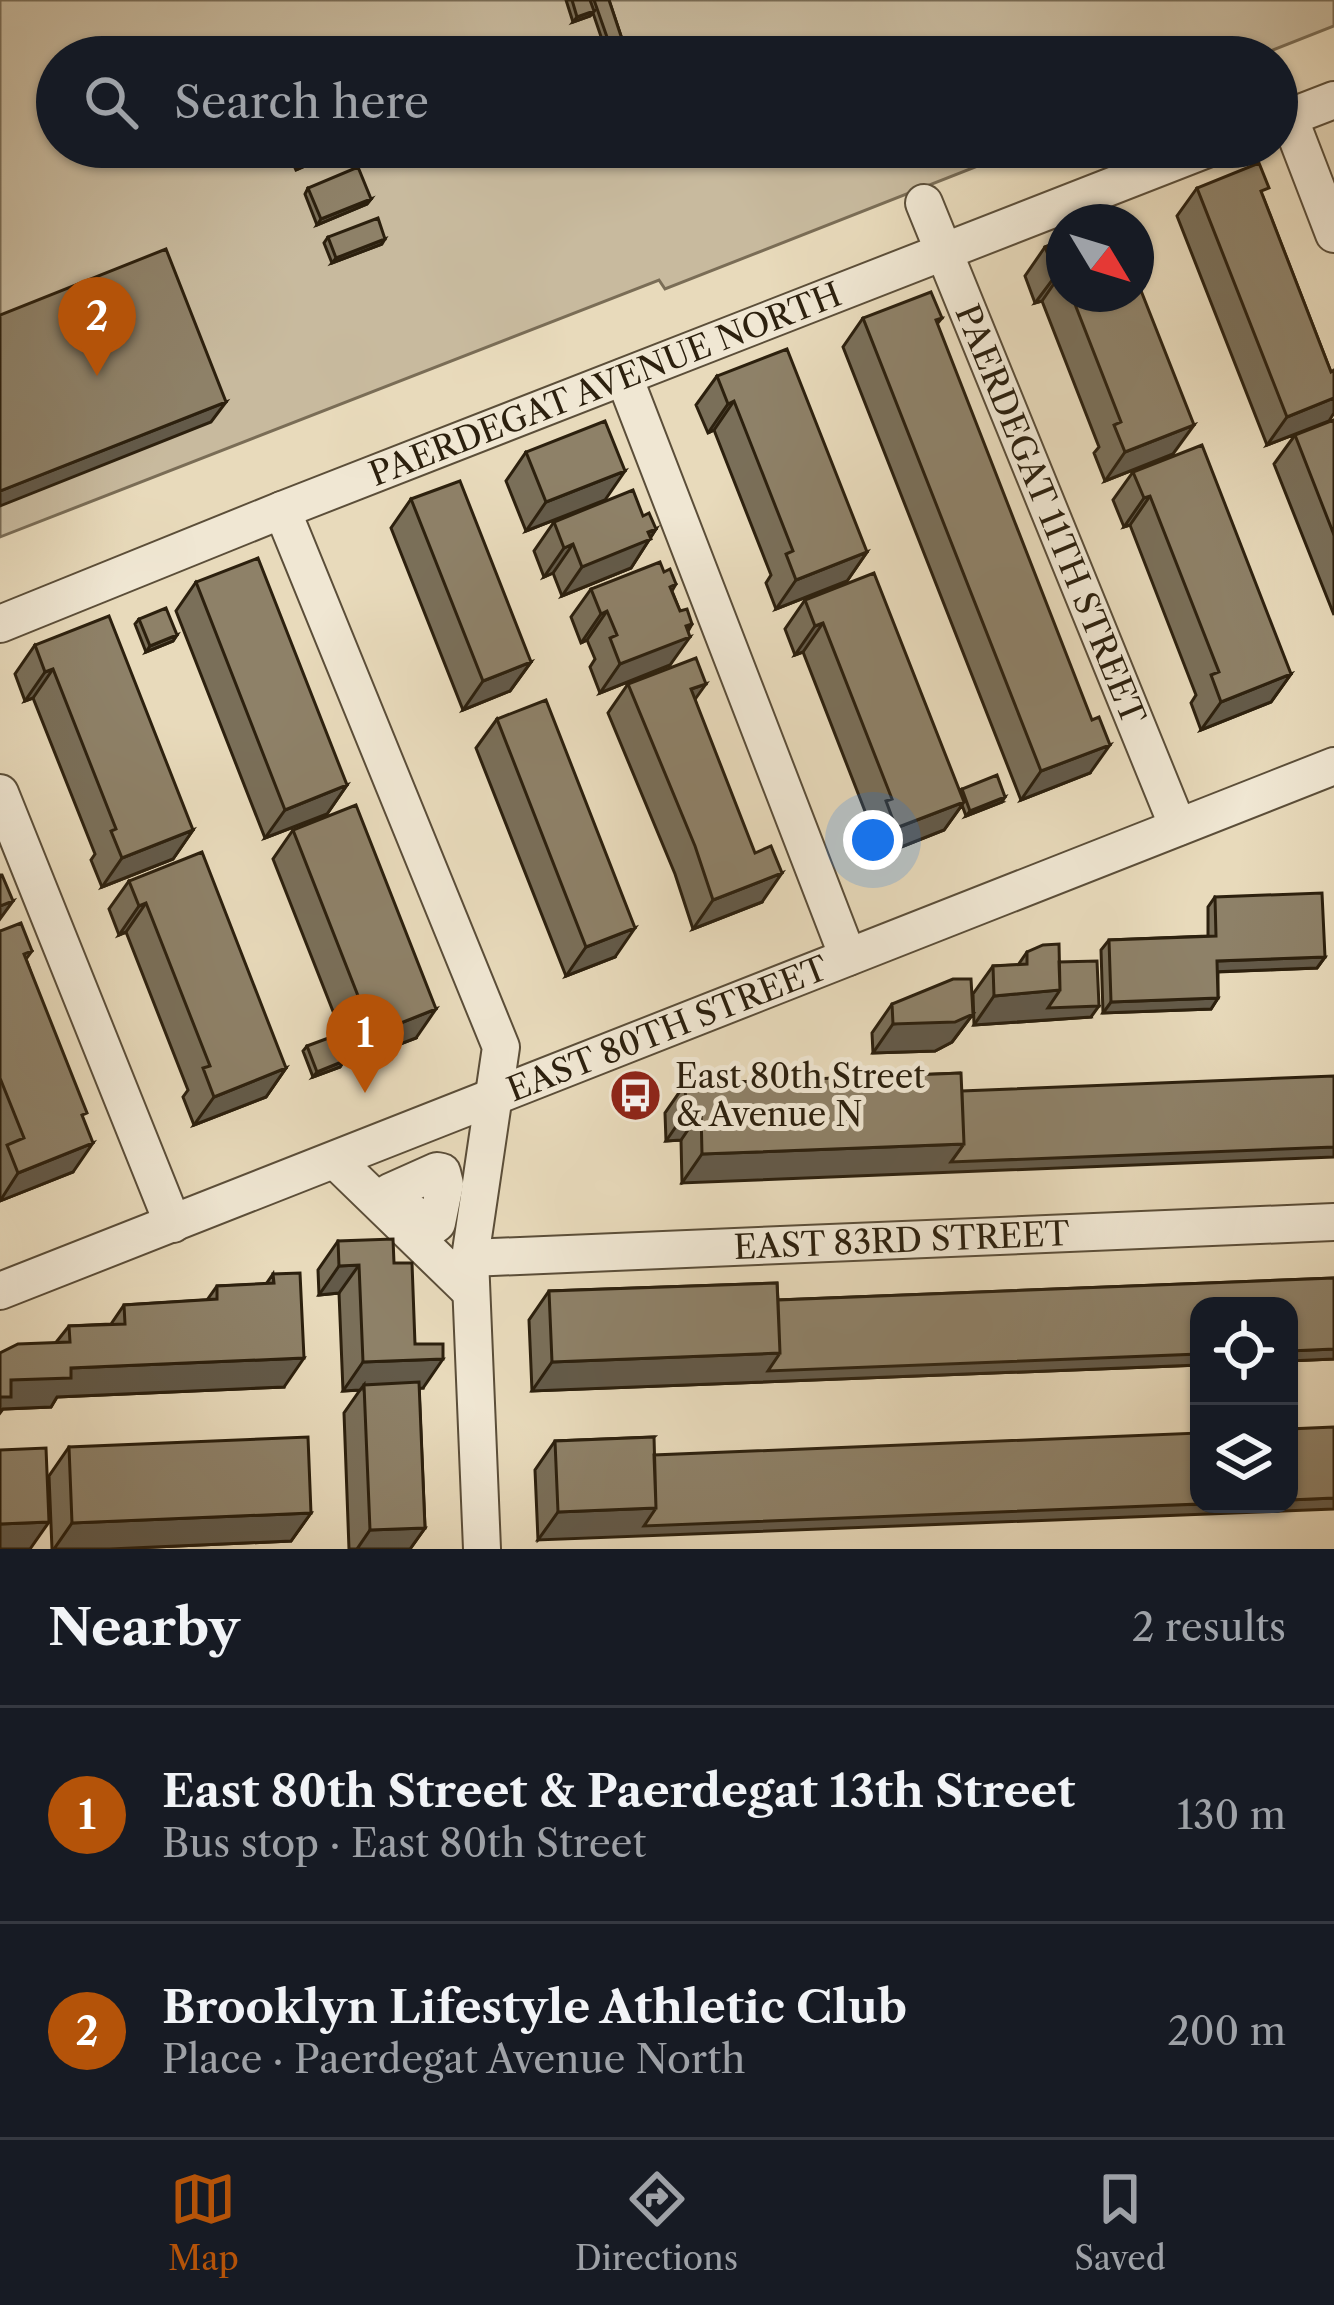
<!DOCTYPE html>
<html lang="en">
<head>
<meta charset="utf-8">
<style>
  body { margin:0; font-family:"Libre Caslon Text",serif; background:#242831; color:#f1f3f6 }
  .controls { position:absolute; right:36px; bottom:36px; display:grid; overflow:hidden; border-radius:24px; box-shadow:0 3px 9px #0004 }
  .controls button { width:108px; height:108px; display:grid; place-items:center; padding:0; border:0; border-bottom:3px solid #363941; background:#171b24; color:#f1f3f6; font:60px sans-serif }
  .compass { position:absolute; left:1046px; top:204px; width:108px; height:108px; border-radius:50%; background:#171b24; box-shadow:0 3px 9px #0004; rotate:128deg }
  .you { position:absolute; left:873px; top:840px; width:42px; height:42px; margin:-30px; border:9px solid #fff; border-radius:50%; background:#1a73e8; box-shadow:0 0 0 18px #1a73e833 }
  .badge { display:grid; place-items:center; width:78px; height:78px; border-radius:50%; background:#b45309; color:#fff; font-size:39px; font-weight:700 }
  .pin { position:absolute; translate:-50% -99px; filter:drop-shadow(0 3px 6px #0008) }
  .pin::after { content:''; position:absolute; top:63px; width:42px; height:36px; background:inherit; clip-path:polygon(0 0,100% 0,50% 100%) }
  .list { margin:0; padding:0; list-style:none }
  h2 { display:flex; justify-content:space-between; align-items:center; height:156px; margin:0; padding:0 48px; font-size:51px }
  h2 small { font-size:39px; font-weight:400; color:#9ea1a6 }
  .list li { display:grid; grid-template-columns:78px 1fr auto; gap:36px; align-items:center; box-sizing:border-box; height:216px; padding:0 48px; border-top:3px solid #363941 }
  .list b { display:block; font-size:45px; white-space:nowrap }
  .list p { margin:0; font-size:39px; white-space:nowrap; color:#9ea1a6 }
  .list em { font-size:39px; font-style:normal; color:#9ea1a6 }
  .icon { flex:none; width:66px; height:66px; fill:none; stroke:currentColor; stroke-width:2; stroke-linecap:round; stroke-linejoin:round }
  .map { position:relative; flex:none; width:1334px; height:1549px; overflow:hidden }
  .search { position:absolute; background:#171b24; box-shadow:0 3px 9px #0004; left:36px; right:36px; top:36px; height:132px; display:flex; align-items:center; gap:30px; box-sizing:border-box; padding:0 42px; border-radius:66px; color:#9ea1a6; font-size:45px }
  .sheet { height:588px; background:#171b24 }
  nav { display:flex; justify-content:space-around; align-items:center; box-sizing:border-box; height:168px; border-top:3px solid #363941; background:#171b24; font-size:33px; color:#9ea1a6 }
  nav a { display:grid; justify-items:center; gap:6px }
  nav .on { color:#b45309 }
  .map>svg:first-child { display:block }
  .green { fill:#c8ba9e; stroke:#7a6d56; stroke-width:3 }
  .lines { fill:none; stroke-linecap:round; stroke-linejoin:round }
  .minor-casing { stroke:#5b4e39; stroke-width:40 }
  .minor { stroke:#f0e7d3; stroke-width:36 }
  .wall { fill:#7a6f59; stroke:#2c200e; stroke-width:3 }
  .shaded-wall { fill:#635a49; stroke:#2c200e; stroke-width:3 }
  .building { fill:#8e8168; stroke:#2c200e; stroke-width:3 }
  .labels { text-anchor:middle; stroke-width:10; stroke-linejoin:round; paint-order:stroke }
  .street-label { font-size:33px; fill:#2c200e; stroke:#f0e7d3 }
  .poi-label { font-size:33px; fill:#2c200e; stroke:#f0e7d3; text-anchor:start }
</style>
</head>
<body>
<div class="map">
<svg width="1334" height="1549" viewBox="0 0 1334 1549">
  <rect width="100%" height="100%" fill="#e8dabb"/>
  <filter id="stains"><feTurbulence type="fractalNoise" baseFrequency=".00167" numOctaves="4"/><feColorMatrix values="0 0 0 0 .2 0 0 0 0 .09 0 0 0 0 .02 0 0 0 .5 -.17"/></filter>
  <radialGradient id="worn" r=".72"><stop offset=".6" stop-color="#630" stop-opacity="0"/><stop offset="1" stop-color="#630" stop-opacity=".3"/></radialGradient>
  <path class="green" d="M0,0H1334V26L1255,57H57V147H1026L665,289L659,280L0,537Z"/>
  <g class="lines">
    <defs>
      <g id="minor">
        <path d="M1289,117L1334,234"/>
        <path d="M1277,122L1334,100"/>
        <path id="s1" d="M924,203L1178,827"/>
        <path d="M624,377L848,957"/>
        <path d="M282,510L501,1047L470,1258L482,1549"/>
        <path id="s2" d="M0,624L282,510L1212,147"/>
        <path d="M0,793L173,1224"/>
        <path d="M335,1160L471,1292"/>
        <path d="M437,1171L442,1172L445,1184L437,1223L429,1229L390,1192Z"/>
        <path id="s3" d="M470,1258L1334,1222"/>
        <path id="s4" d="M0,1291L1334,766"/>
      </g>
    </defs>
    <use href="#minor" class="minor-casing"/>
    <use href="#minor" class="minor"/>
  </g>
  <path class="wall" d="M566,0H609L628,57H608L593,13L590,16L573,22Z
    M286,147H348L296,170Z
    M308,188L371,199L367,204L317,225L305,194Z
    M1197,188L1263,197L1331,372L1329,421L1267,445L1177,216Z
    M328,237L382,244L332,263L324,243Z
    M1064,240V294H1136L1173,454L1105,481L1094,453L1099,447L1042,301L1035,303L1025,276L1045,247Z
    M863,318H942L937,324L1090,773L1021,800L843,347Z
    M717,376L867,552L847,581L776,609L766,583L771,575L714,430L708,433L696,405Z
    M1334,420V615L1274,464L1295,435Z
    M526,452L605,500L526,531L506,481Z
    M1133,472L1291,674L1271,702L1201,730L1191,703L1196,695L1130,525L1124,527L1113,500Z
    M411,499L531,662L510,691L463,710L391,528Z
    M643,516L656,529L631,568L562,596L553,573L544,577L534,551L554,522Z
    M664,572L676,584L672,591L680,611L692,624L670,665L600,693L590,667L595,659L587,640L581,643L571,617L591,589Z
    M196,582L347,785L327,814L265,838L176,611Z
    M805,600L960,791L962,789L1002,802L966,816L962,805L944,830L876,857L865,830L870,824L803,652L795,655L785,629Z
    M139,619L177,635L173,641L146,652L135,624Z
    M35,645L193,830L173,859L102,887L91,860L95,854L33,698L25,701L15,674Z
    M628,684L695,700L762,902L693,929L675,874L608,713Z
    M497,719L615,957L566,976L476,748Z
    M293,830L416,1038L353,1062L273,859Z
    M129,881L286,1068L266,1097L194,1125L183,1097L188,1090L126,932L119,935L109,909Z
    M1215,897L1325,957L1317,968L1218,972V998L1211,1009L1103,1013L1101,950L1109,940L1208,936V907Z
    M0,931L32,951L26,959L83,1119L73,1172L0,1201Z
    M1027,952L1059,962L1091,1017L974,1025L973,994L993,966L1018,965Z
    M892,1004L973,1014L952,1042L935,1051L873,1053L872,1033Z
    M307,1046L344,1061L340,1067L313,1077L303,1051Z
    M961,1073L682,1183L681,1140L666,1141L665,1113L685,1084Z
    M338,1241L394,1263L415,1344L423,1388H419L425,1528L410,1549H349L344,1413L360,1390L343,1391L339,1293L319,1295L318,1270Z
    M273,1274L284,1387L57,1397L51,1407L3,1409L69,1326L111,1324L124,1305L207,1300L217,1286L266,1284Z
    M1334,1278V1359L1289,1361V1306H1199V1365L532,1391L529,1320L549,1291L777,1283L778,1300Z
    M654,1437L538,1540L535,1470L555,1441Z
    M69,1447L311,1513L291,1541L110,1549H52L49,1476Z"/>
  <path class="shaded-wall" d="M594,11L590,16L573,22L577,17Z
    M342,147H348L296,170L300,165Z
    M371,199L367,204L317,225L321,219Z
    M385,239L382,244L332,263L336,258Z
    M1062,272L1042,301L1035,303L1056,275Z
    M1334,398V413L1329,421L1267,445L1287,417Z
    M734,401L714,430L708,433L728,404Z
    M226,402L211,422L0,506V491Z
    M1194,425L1173,454L1105,481L1125,452Z
    M625,471L605,500L526,531L546,502Z
    M1150,496L1130,525L1124,527L1144,498Z
    M656,529L631,568L562,596L582,567Z
    M573,544L553,573L544,577L564,548Z
    M867,552L847,581L776,609L796,580Z
    M607,611L587,640L581,643L601,614Z
    M823,623L803,652L795,655L815,626Z
    M692,624L681,640L690,637L670,665L600,693L620,664Z
    M177,635L173,641L146,652L150,646Z
    M531,662L510,691L463,710L483,681Z
    M53,669L33,698L25,701L45,672Z
    M1291,674L1271,702L1201,730L1221,702Z
    M706,684L686,712L691,689Z
    M1110,745L1090,773L1021,800L1041,771Z
    M347,785L327,814L265,838L285,810Z
    M1005,797L1002,802L966,816L970,811Z
    M964,802L944,830L876,857L896,828Z
    M193,830L173,859L102,887L122,858Z
    M782,873L762,902L693,929L713,900Z
    M13,901L0,919V906Z
    M146,903L126,932L119,935L139,906Z
    M635,928L615,957L566,976L586,947Z
    M1325,957L1317,968L1210,972L1217,961Z
    M1060,990L1099,1006L1091,1017L974,1025L994,996Z
    M1218,998L1211,1009L1103,1013L1111,1002Z
    M436,1009L416,1038L353,1062L373,1034Z
    M973,1014L952,1042L935,1051L873,1053L893,1024Z
    M344,1061L340,1067L313,1077L317,1072Z
    M286,1068L266,1097L194,1125L214,1097Z
    M701,1111L681,1140L666,1141L686,1112Z
    M93,1143L73,1172L0,1201L18,1173Z
    M964,1144L1334,1147V1157L682,1183L702,1154Z
    M359,1265L339,1293L319,1295L339,1266Z
    M1334,1349V1359L1289,1361V1351Z
    M780,1353L1199,1354V1365L532,1391L552,1362Z
    M304,1358L284,1387L57,1397L51,1407L3,1409L0,1413V1395L11,1380L71,1368Z
    M443,1359L423,1388L364,1390V1385L360,1390L343,1391L363,1362Z
    M1334,1498V1509L538,1540L558,1512L656,1508L1289,1504V1500Z
    M311,1513L291,1541L110,1549H54L72,1523Z
    M49,1522L30,1549H0V1524Z
    M425,1528L410,1549H357L370,1530Z"/>
  <path class="building" d="M572,0H590L594,11L577,17Z
    M594,0H609L628,57H614Z
    M312,50L315,57H292Z
    M476,50L478,57H457Z
    M292,147H342L300,165Z
    M1259,163L1269,188L1261,191L1331,372L1334,370V398L1287,417L1197,188Z
    M358,167L371,199L321,219L308,188Z
    M378,218L385,239L336,258L328,237Z
    M1064,240V277L1062,272L1056,275L1045,247Z
    M166,249L226,402L0,491V315Z
    M1136,278L1194,425L1125,452L1114,425L1121,422L1071,294H1136Z
    M931,292L942,318L936,320L1092,720L1099,717L1110,745L1041,771L863,318Z
    M787,349L867,552L796,580L786,554L793,551L734,401L728,404L717,376Z
    M1334,420V535L1295,435Z
    M605,421L625,471L546,502L526,452Z
    M1202,445L1291,674L1221,702L1211,675L1219,672L1150,496L1144,498L1133,472Z
    M460,481L531,662L483,681L411,499Z
    M633,490L643,516L649,513L656,529L648,532L651,539L582,567L573,544L564,548L554,522Z
    M258,558L347,785L285,810L196,582Z
    M660,562L664,572L670,569L676,584L670,587L680,611L687,609L692,624L686,626L690,637L620,664L610,638L617,635L607,611L601,614L591,589Z
    M874,573L964,802L896,828L886,801L892,799L823,623L815,626L805,600Z
    M166,608L177,635L150,646L139,619Z
    M109,616L193,830L122,858L111,831L116,829L53,669L45,672L35,645Z
    M696,658L706,684L691,689L755,853L771,846L782,873L713,900L695,846L628,684Z
    M546,700L635,928L586,947L497,719Z
    M997,775L1005,797L970,811L962,789Z
    M356,805L436,1009L373,1034L293,830Z
    M202,852L286,1068L214,1097L203,1068L210,1066L146,903L139,906L129,881Z
    M0,875H2L13,901L0,906Z
    M1322,893L1325,957L1217,961L1218,998L1111,1002L1109,940L1216,936L1215,897Z
    M21,923L32,951L24,954L87,1113L82,1115L93,1143L18,1173L7,1145L24,1138L0,1078V931Z
    M1059,944L1060,990L994,996L993,966L1027,964V952L1043,945Z
    M1097,961L1099,1006L1048,1008L1060,990L1059,962Z
    M953,979H971L973,1014L955,1022L893,1024L892,1004Z
    M334,1036L344,1061L317,1072L307,1046Z
    M961,1073L964,1144L702,1154L701,1111L686,1112L685,1084Z
    M1334,1076V1147L951,1162L964,1144L962,1091Z
    M393,1239L394,1263H412L415,1344H443V1359L363,1362L359,1265L339,1266L338,1241Z
    M300,1273L304,1358L71,1368V1378L11,1380V1397H0V1353L18,1344L70,1342L69,1326L125,1324L124,1305L217,1299V1286L274,1283L273,1274Z
    M1334,1278V1349L1289,1351V1306H1199V1354L768,1371L780,1353L778,1300Z
    M777,1283L780,1353L552,1362L549,1291Z
    M419,1382L425,1528L370,1530L364,1385Z
    M1334,1427V1498L1289,1500V1429Z
    M1199,1433V1504L644,1526L656,1508L654,1455Z
    M308,1437L311,1513L72,1523L69,1447Z
    M654,1437L656,1508L558,1512L555,1441Z
    M46,1448L49,1522L0,1524V1450Z"/>
  <defs>
    <symbol id="bus-disc" viewBox="-11 -11 22 22"><circle r="9.5" fill="#8f2418" stroke="#f0e7d3"/><path d="M-5-6H5V4H4V6H2V4H-2V6H-4V4H-5ZM-3.5-4V0h7V-4ZM-3.5 1.2v1.5H-2V1.2ZM2 1.2v1.5H3.5V1.2Z" fill="#fff"/></symbol>
  </defs>
  <g fill-rule="evenodd">
    <use href="#bus-disc" x="606" y="1066" width="59" height="59"/>
  </g>
  <g class="labels">
    <g class="street-label">
      <text dy="12" stroke="none"><textPath href="#s2" startOffset="651">PAERDEGAT AVENUE NORTH</textPath></text>
      <text dy="12" stroke="none"><textPath href="#s1" startOffset="336">PAERDEGAT 11TH STREET</textPath></text>
      <text dy="12" stroke="none"><textPath href="#s4" startOffset="717">EAST 80TH STREET</textPath></text>
      <text dy="12" stroke="none"><textPath href="#s3" startOffset="432">EAST 83RD STREET</textPath></text>
    </g>
    <g class="poi-label">
      <text x="675" y="1088">East 80th Street<tspan x="675" dy="38">&amp; Avenue N</tspan></text>
    </g>
  </g>
  <rect width="100%" height="100%" filter="url(#stains)"/>
  <rect width="100%" height="100%" fill="url(#worn)"/>
</svg>
<div class="controls">
<button><svg class="icon" aria-label="locate" viewBox="0 0 24 24"><circle cx="12" cy="12" r="6"/><path d="M12 2v4M12 18v4M2 12h4M18 12h4"/></svg></button>
<button><svg class="icon" aria-label="layers" viewBox="0 0 24 24"><path d="M12 4l9 5-9 5-9-5zM3 14l9 5 9-5"/></svg></button>
</div>
<svg class="compass" viewBox="-18 -18 36 36"><path d="M0-13l5 13h-10z" fill="#e53935"/><path d="M0 13l5-13h-10z" fill="#9ea1a6"/></svg>
<div class="you"></div>
<div class="pin badge" style="left:365px;top:1093px">1</div>
<div class="pin badge" style="left:97px;top:376px">2</div>
<div class="search"><svg class="icon" aria-label="search" viewBox="0 0 24 24"><circle cx="10" cy="10" r="6"/><path d="M15 15l6 6"/></svg>Search here</div>
</div>
<section class="sheet">
<h2>Nearby<small>2 results</small></h2>
<ul class="list">
<li><span class="badge">1</span><div><b>East 80th Street &amp; Paerdegat 13th Street</b><p>Bus stop · East 80th Street</p></div><em>130 m</em></li>
<li><span class="badge">2</span><div><b>Brooklyn Lifestyle Athletic Club</b><p>Place · Paerdegat Avenue North</p></div><em>200 m</em></li>
</ul>
</section>
<nav>
<a class="on"><svg class="icon" aria-label="map" viewBox="0 0 24 24"><path d="M3 6l6-2 6 2 6-2v14l-6 2-6-2-6 2zM9 4v14M15 6v14"/></svg>Map</a>
<a><svg class="icon" aria-label="directions" viewBox="0 0 24 24"><path d="M12 3l9 9-9 9-9-9zM9 14v-3h6M13 9l2 2-2 2"/></svg>Directions</a>
<a><svg class="icon" aria-label="saved" viewBox="0 0 24 24"><path d="M7 4h10v16l-5-4-5 4z"/></svg>Saved</a>
</nav>
</body>
</html>
